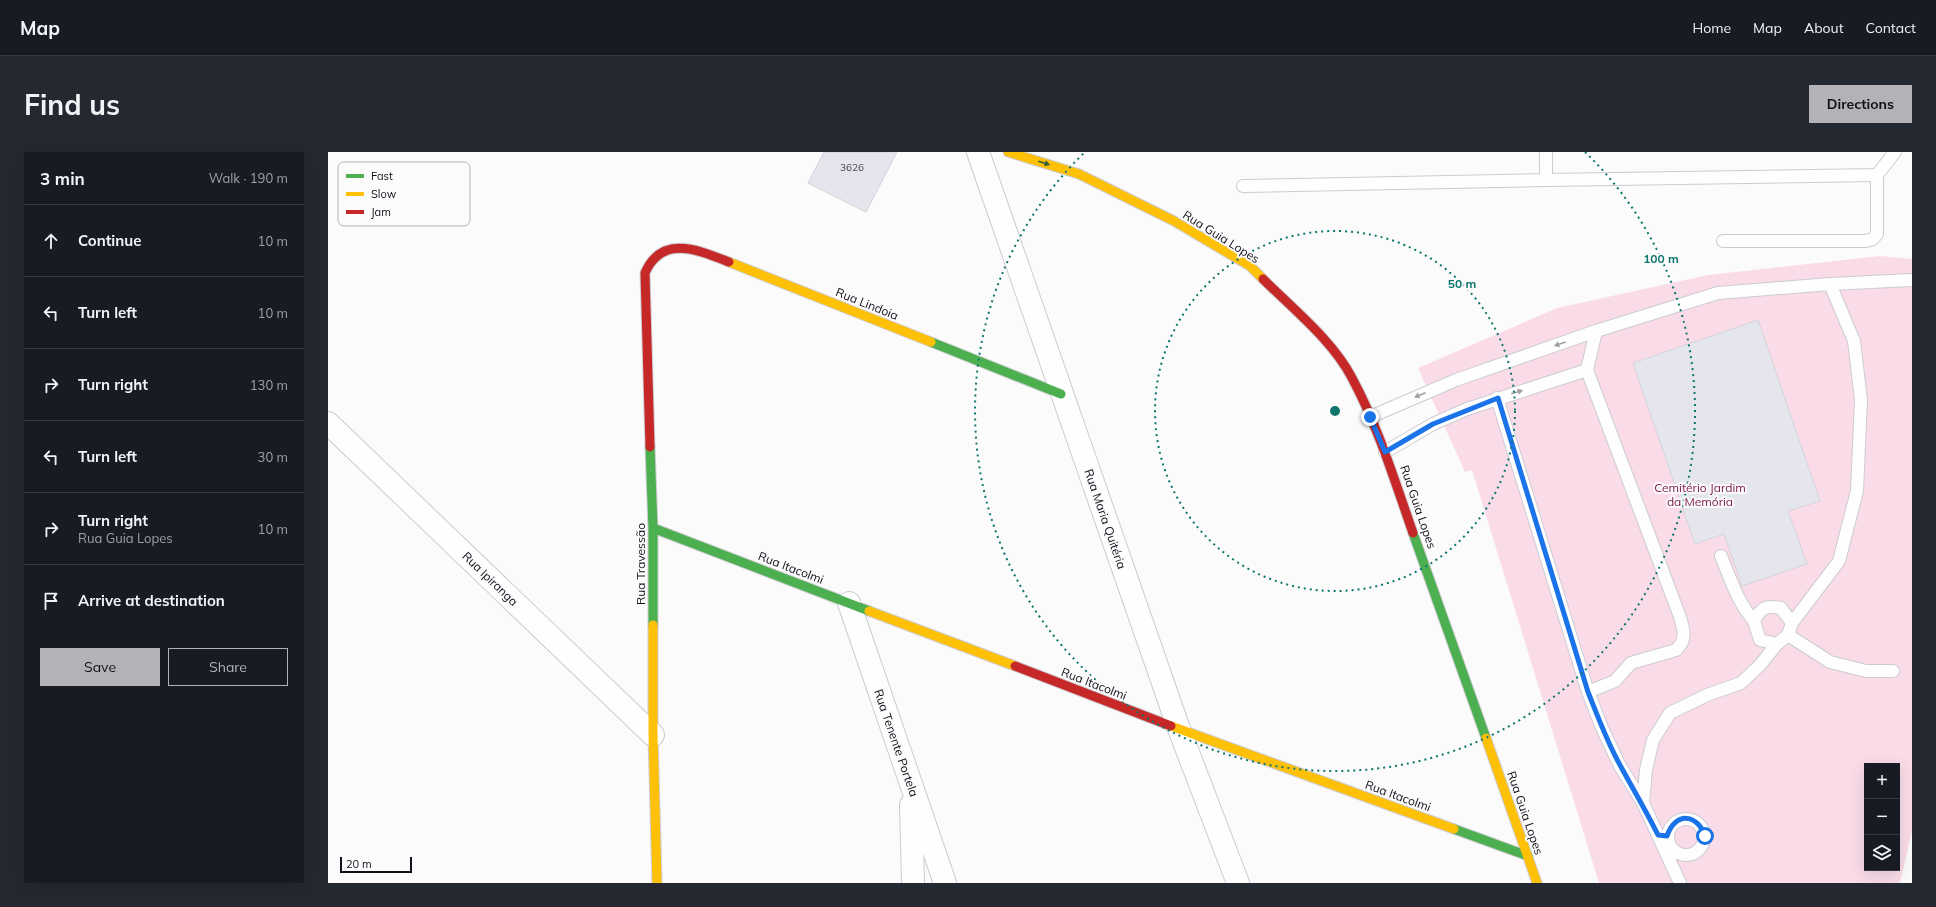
<!DOCTYPE html>
<html lang="en">
<head>
<meta charset="utf-8">
<style>
  body { margin:0; font-family:Mulish,sans-serif; background:#242831; color:#f1f3f6 }
  .controls { position:absolute; right:12px; bottom:12px; display:grid; overflow:hidden; border-radius:0px; box-shadow:0 4px 16px #0002 }
  .controls button { width:36px; height:36px; display:grid; place-items:center; padding:0; border:0; border-bottom:1px solid #363941; background:#171b24; color:#f1f3f6; font:20px sans-serif }
  .scale { position:absolute; left:12px; bottom:10px; width:72px; box-sizing:border-box; padding-left:4px; border:2px solid #130f1a; border-top:0; font-size:11px; line-height:14px; white-space:nowrap; color:#130f1a; -webkit-text-stroke:3px #fbfbfb; paint-order:stroke }
  .stop { position:absolute; width:12px; height:12px; margin:-9px; border:3px solid #1a73e8; border-radius:50%; background:#fff }
  .stop.end { background:#1a73e8; border-color:#fff; box-shadow:0 1px 4px #0008 }
  .list { margin:0; padding:0; list-style:none }
  h2 { display:flex; justify-content:space-between; align-items:center; height:52px; margin:0; padding:0 16px; font-size:17px }
  h2 small { font-size:13px; font-weight:400; color:#9ea1a6 }
  .list li { display:grid; grid-template-columns:26px 1fr auto; gap:12px; align-items:center; box-sizing:border-box; height:72px; padding:0 16px; border-top:1px solid #363941 }
  .list b { display:block; font-size:15px; white-space:nowrap }
  .list p { margin:0; font-size:13px; white-space:nowrap; color:#9ea1a6 }
  .list em { font-size:13px; font-style:normal; color:#9ea1a6 }
  .actions { display:flex; gap:8px; padding:12px 16px }
  .actions a { flex:1; padding:9px 0; border:1px solid #b2b2b7; border-radius:0px; text-align:center; font-size:14px; color:#b2b2b7 }
  .actions .main { background:#b2b2b7; color:#111 }
  .icon { flex:none; width:22px; height:22px; fill:none; stroke:currentColor; stroke-width:2; stroke-linecap:round; stroke-linejoin:round }
  .map { position:relative; flex:none; width:1584px; height:731px; overflow:hidden; border-radius:0px }
  header { display:flex; align-items:center; gap:24px; box-sizing:border-box; height:56px; padding:0 20px; background:#171b24; border-bottom:1px solid #363941 }
  header strong { font-size:19px }
  nav { display:flex; gap:22px; margin-inline-start:auto; font-size:14px }
  .intro { display:flex; align-items:center; justify-content:space-between; box-sizing:border-box; height:96px; padding:0 24px }
  h1 { margin:0; font-size:28px }
  .button { padding:10px 18px; border-radius:0px; background:#b2b2b7; color:#111; font-size:14px; font-weight:700 }
  main { display:flex; gap:24px; padding:0 24px }
  aside { flex:1; background:#171b24; border-radius:0px; box-shadow:0 4px 16px #0002 }
  .map>svg:first-child { display:block }
  .green { fill:#fadce9; fill-rule:evenodd }
  .building { fill:#e5e6ed; stroke:#d3d4d9 }
  .lines { fill:none; stroke-linecap:round; stroke-linejoin:round }
  .lane-casing { stroke:#cdcbd1; stroke-width:14 }
  .street-casing { stroke:#cdcbd1; stroke-width:24 }
  .fast-casing { stroke:#cdcbd1; stroke-width:11 }
  .slow-casing { stroke:#cdcbd1; stroke-width:11 }
  .jam-casing { stroke:#cdcbd1; stroke-width:11 }
  .lane { stroke:#fefefe; stroke-width:12 }
  .street { stroke:#fefefe; stroke-width:22 }
  .fast { stroke:#4caf50; stroke-width:9 }
  .slow { stroke:#ffc107; stroke-width:9 }
  .jam { stroke:#c62828; stroke-width:9 }
  .oneway { fill:#305f35 }
  .oneway2 { fill:#a09ea3 }
  .route { stroke:#1a73e8; stroke-width:5 }
  .ring { fill:none; stroke:#0f766e; stroke-width:2; stroke-dasharray:2 4 }
  .labels { text-anchor:middle; stroke-width:4; stroke-linejoin:round; paint-order:stroke }
  .number-label { font-size:10px; fill:#484650 }
  .street-label { font-size:12px; fill:#130f1a; stroke:#fbfbfb }
  .park-label { font-size:12px; fill:#7d1951; stroke:#fbfbfb }
  .key { fill:#fbfbfb; stroke:#b5b4b8; stroke-width:1 }
  .key-label { font-size:11px; fill:#130f1a }
  .centre { fill:#0f766e; stroke:#fbfbfb; stroke-width:2 }
  .ring-label { font-size:12px; text-anchor:middle; font-weight:bold; fill:#0f766e; stroke:#fbfbfb; stroke-width:4; stroke-linejoin:round; paint-order:stroke }
</style>
</head>
<body>
<header>
<strong>Map</strong>
<nav><a>Home</a><a>Map</a><a>About</a><a>Contact</a></nav>
</header>
<div class="intro"><h1>Find us</h1><a class="button">Directions</a></div>
<main>
<aside>
<h2>3 min<small>Walk · 190 m</small></h2>
<ul class="list">
<li><svg class="icon" aria-label="ahead" viewBox="0 0 24 24"><path d="M12 20V5M6 11l6-6 6 6"/></svg><div><b>Continue</b></div><em>10 m</em></li>
<li><svg class="icon" aria-label="left" viewBox="0 0 24 24"><path d="M17 20v-9H6M10 6l-5 5 5 5"/></svg><div><b>Turn left</b></div><em>10 m</em></li>
<li><svg class="icon" aria-label="right" viewBox="0 0 24 24"><path d="M7 20v-9h11M14 6l5 5-5 5"/></svg><div><b>Turn right</b></div><em>130 m</em></li>
<li><svg class="icon" aria-label="left" viewBox="0 0 24 24"><path d="M17 20v-9H6M10 6l-5 5 5 5"/></svg><div><b>Turn left</b></div><em>30 m</em></li>
<li><svg class="icon" aria-label="right" viewBox="0 0 24 24"><path d="M7 20v-9h11M14 6l5 5-5 5"/></svg><div><b>Turn right</b><p>Rua Guia Lopes</p></div><em>10 m</em></li>
<li><svg class="icon" aria-label="arrive" viewBox="0 0 24 24"><path d="M6 21V4h12l-3 4 3 4H6"/></svg><div><b>Arrive at destination</b></div></li>
</ul>
<div class="actions"><a class="main">Save</a><a>Share</a></div>
</aside>
<div class="map">
<svg width="1584" height="731" viewBox="0 0 1584 731">
  <rect width="100%" height="100%" fill="#fbfbfb"/>
  <path class="green" d="M1552,104L1584,107V679L1572,731H1271L1144,318L1137,320L1090,216L1229,156L1380,123ZM1539,614H1569V716H1539Z"/>
  <path class="building" d="M496,0H569L538,60L480,31Z
    M1430,168L1492,349L1460,359L1479,412L1414,434L1396,382L1367,392L1305,211Z"/>
  <g class="lines">
    <defs>
      <path id="lane" d="M1218,28V0
        M915,34L1218,28L1549,23
        M1395,89H1538L1545,87L1549,82V23L1567,0
        M1502,132L1584,128
        M1169,246L1260,540L1274,576L1292,614L1315,651
        M1042,265L1128,228L1268,179L1390,141L1502,132L1526,189L1533,248L1529,339L1511,409L1464,471L1460,483L1449,492L1432,488L1426,469C1433,456 1437,453 1453,456L1464,471
        M1057,300L1105,272L1139,257L1259,218
        M1393,404C1402,426 1410,451 1426,469
        M1460,483L1502,510L1538,519H1565
        M1260,540L1287,529L1303,511L1348,498C1359,488 1356,478 1352,465L1259,218L1268,179
        M1340 685a18 18 0 1 1 36 0a18 18 0 1 1-36 0Z
        M1352,731L1315,651L1318,618L1325,588L1342,561L1379,543L1413,531L1432,513L1449,492"/>
      <path id="street" d="M650,0L851,577L910,731
        M0,271L325,583
        M521,451L617,731
        M583,653L585,731"/>
      <path id="fast" d="M603,190L733,242
        M322,295L325,376V473
        M325,376L541,459
        M1085,381L1158,586
        M1126,677L1200,704"/>
      <path id="slow" d="M680,0L751,22L846,69L922,114L935,127
        M401,110L603,190
        M541,459L687,514
        M325,473V583L329,731
        M843,574L1126,677
        M1158,586L1209,731"/>
      <path id="jam" d="M935,127C965,157 1005,189 1024,226C1050,274 1067,330 1085,381
        M322,295L317,121C334,82 370,98 401,110
        M687,514L843,574"/>
    </defs>
    <use href="#lane" class="lane-casing"/>
    <use href="#street" class="street-casing"/>
    <use href="#fast" class="fast-casing"/>
    <use href="#slow" class="slow-casing"/>
    <use href="#jam" class="jam-casing"/>
    <use href="#lane" class="lane"/>
    <use href="#street" class="street"/>
    <use href="#fast" class="fast"/>
    <use href="#slow" class="slow"/>
    <use href="#jam" class="jam"/>
  </g>
  <defs><path id="oneway-solid" d="M-6-.8H1V-3.2L6.5 0L1 3.2V.8H-6Z"/></defs>
  <use class="oneway" href="#oneway-solid" transform="translate(716 11) rotate(17)"/>
  <g class="oneway2">
    <use href="#oneway-solid" transform="translate(1232 192) rotate(161)"/>
    <use href="#oneway-solid" transform="translate(1189 240) rotate(-17)"/>
    <use href="#oneway-solid" transform="translate(1092 243) rotate(157)"/>
  </g>
  <g class="lines">
    <path class="route" d="M1042,265L1057,300L1105,272L1170,246L1260,540C1270,565 1279,590 1292,613C1305,637 1318,659 1330,683L1339,684C1347,660 1369,661 1377,684"/>
  </g>
  <g class="ring">
    <circle cx="1007" cy="259" r="180"/>
    <path d="M1257 0A360 360 0 1 1 757 0"/>
  </g>
  <g class="labels">
    <g class="number-label">
      <text x="524" y="19">3626</text>
    </g>
    <g class="street-label">
      <text transform="translate(893 85) rotate(32)" y="4">Rua Guia Lopes</text>
      <text transform="translate(539 152) rotate(22)" y="4">Rua Lindoia</text>
      <text transform="translate(1090 355) rotate(71)" y="4">Rua Guia Lopes</text>
      <text transform="translate(777 367) rotate(71)" y="4">Rua Maria Quitéria</text>
      <text transform="translate(313 412) rotate(-90)" y="4">Rua Travessão</text>
      <text transform="translate(463 416) rotate(21)" y="4">Rua Itacolmi</text>
      <text transform="translate(162 427) rotate(44)" y="4">Rua Ipiranga</text>
      <text transform="translate(766 532) rotate(21)" y="4">Rua Itacolmi</text>
      <text transform="translate(568 591) rotate(71)" y="4">Rua Tenente Portela</text>
      <text transform="translate(1070 644) rotate(20)" y="4">Rua Itacolmi</text>
      <text transform="translate(1197 661) rotate(71)" y="4">Rua Guia Lopes</text>
    </g>
    <g class="park-label">
      <text x="1372" y="340">Cemitério Jardim<tspan x="1372" dy="14">da Memória</tspan></text>
    </g>
  </g>
  <rect x="10" y="10" width="132" height="64" rx="6" class="key"/>
  <rect x="18" y="22" width="18" height="4" fill="#4caf50"/>
  <rect x="18" y="40" width="18" height="4" fill="#ffc107"/>
  <rect x="18" y="58" width="18" height="4" fill="#c62828"/>
  <g class="key-label">
    <text x="43" y="28">Fast</text>
    <text x="43" y="46">Slow</text>
    <text x="43" y="64">Jam</text>
  </g>
  <circle cx="1007" cy="259" r="6" class="centre"/>
  <g class="ring-label">
    <text x="1333" y="111">100 m</text>
    <text x="1134" y="136">50 m</text>
  </g>
</svg>
<div class="controls">
<button>+</button>
<button>−</button>
<button><svg class="icon" aria-label="layers" viewBox="0 0 24 24"><path d="M12 4l9 5-9 5-9-5zM3 14l9 5 9-5"/></svg></button>
</div>
<div class="scale">20 m</div>
<div class="stop" style="left:1377px;top:684px"></div>
<div class="stop end" style="left:1042px;top:265px"></div>
</div>
</main>
</body>
</html>
